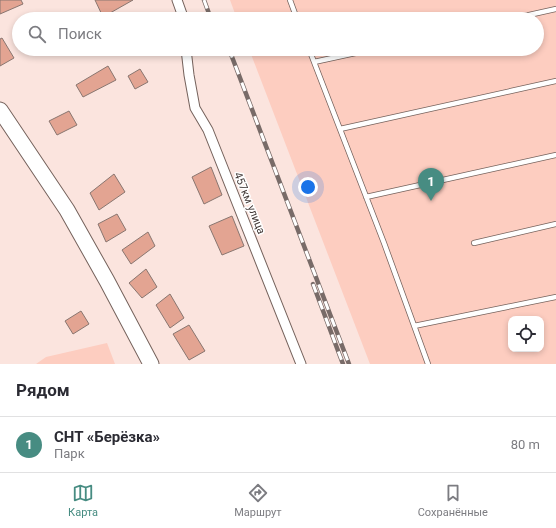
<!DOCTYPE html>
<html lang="ru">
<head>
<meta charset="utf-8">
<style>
  body { margin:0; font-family:Roboto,sans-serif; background:#f7f7f7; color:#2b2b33 }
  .controls { position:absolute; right:12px; bottom:12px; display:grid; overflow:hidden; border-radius:8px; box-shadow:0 2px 6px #0003 }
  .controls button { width:36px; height:36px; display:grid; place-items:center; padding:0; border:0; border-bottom:1px solid #e1e1e2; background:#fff; color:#2b2b33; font:20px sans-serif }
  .you { position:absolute; left:308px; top:187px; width:14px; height:14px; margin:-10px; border:3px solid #fff; border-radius:50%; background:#1a73e8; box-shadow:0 0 0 6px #1a73e833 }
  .badge { display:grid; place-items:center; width:26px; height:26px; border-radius:50%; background:#478c82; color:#fff; font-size:13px; font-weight:700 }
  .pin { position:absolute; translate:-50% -33px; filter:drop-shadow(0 1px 2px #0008) }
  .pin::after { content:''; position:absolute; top:21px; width:14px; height:12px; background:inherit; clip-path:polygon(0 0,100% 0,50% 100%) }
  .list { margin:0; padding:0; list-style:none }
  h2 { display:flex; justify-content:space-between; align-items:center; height:52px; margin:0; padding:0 16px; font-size:17px }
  h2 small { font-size:13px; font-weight:400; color:#7c7c81 }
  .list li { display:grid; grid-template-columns:26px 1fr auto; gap:12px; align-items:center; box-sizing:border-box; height:56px; padding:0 16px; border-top:1px solid #e1e1e2 }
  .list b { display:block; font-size:15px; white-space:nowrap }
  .list p { margin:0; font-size:13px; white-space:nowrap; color:#7c7c81 }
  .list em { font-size:13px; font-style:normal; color:#7c7c81 }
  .icon { flex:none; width:22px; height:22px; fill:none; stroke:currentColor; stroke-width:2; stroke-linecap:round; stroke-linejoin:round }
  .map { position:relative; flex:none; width:556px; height:364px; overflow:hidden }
  .search { position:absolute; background:#fff; box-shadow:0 2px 6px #0003; left:12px; right:12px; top:12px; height:44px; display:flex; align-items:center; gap:10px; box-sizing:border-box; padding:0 14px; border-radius:22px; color:#7c7c81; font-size:15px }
  .sheet { height:108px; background:#fff }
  nav { display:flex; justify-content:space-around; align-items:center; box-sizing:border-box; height:56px; border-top:1px solid #e1e1e2; background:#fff; font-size:11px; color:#7c7c81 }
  nav a { display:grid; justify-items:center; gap:2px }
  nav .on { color:#478c82 }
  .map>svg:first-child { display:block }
  .green { fill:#fdcdc0; fill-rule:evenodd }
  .building { fill:#e3a492; stroke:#897670 }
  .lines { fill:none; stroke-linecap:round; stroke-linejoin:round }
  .lane-casing { stroke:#75625c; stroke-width:6 }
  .street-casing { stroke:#75625c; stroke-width:11 }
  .primary-casing { stroke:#75625c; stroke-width:17 }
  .lane { stroke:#fff; stroke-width:4.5 }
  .street { stroke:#fff; stroke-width:9 }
  .primary { stroke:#fff; stroke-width:15 }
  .rail-casing { stroke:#786b68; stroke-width:4.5 }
  .rail { stroke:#fff; stroke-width:3; stroke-dasharray:9; stroke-linecap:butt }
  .labels { text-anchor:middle; stroke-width:3; stroke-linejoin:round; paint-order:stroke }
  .street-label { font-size:11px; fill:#433a38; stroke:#fff }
</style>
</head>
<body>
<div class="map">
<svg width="556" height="364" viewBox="0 0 556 364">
  <rect width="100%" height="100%" fill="#fbe4de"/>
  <path class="green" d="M230,0H556V364H370L249,49H537V19H237ZM511,319H541V349H511Z
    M107,343L115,364H36L46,357Z"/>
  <path class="building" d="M0,0H21L23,4L0,14Z
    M95,0H133L103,17Z
    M2,38L14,58L0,66V39Z
    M108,66L116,80L83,97L76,85Z
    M140,69L148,82L135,89L128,76Z
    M69,111L77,125L57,135L49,121Z
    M211,167L222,195L204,204L192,177Z
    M114,174L125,192L99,210L90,193Z
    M117,214L126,230L106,242L98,224Z
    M232,216L244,246L222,255L209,226Z
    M148,232L155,246L131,264L122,250Z
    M146,269L157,287L142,298L129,283Z
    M170,294L184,318L170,328L156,305Z
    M81,311L89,324L73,334L65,321Z
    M189,325L205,351L189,360L173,334Z"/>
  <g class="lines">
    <defs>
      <path id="lane" d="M290,0L297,19
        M511,19L556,9
        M309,49L384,243L428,364
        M314,62L374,49
        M340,129L556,81
        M366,197L556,155
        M474,243L556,224
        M414,326L556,297"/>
      <path id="street" d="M177,0L182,14L183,19
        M186,49L189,75L195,108L208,130L301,364"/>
      <path id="primary" d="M0,110L67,210L107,281L151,364"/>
    </defs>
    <use href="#lane" class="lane-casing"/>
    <use href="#street" class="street-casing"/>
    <use href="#primary" class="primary-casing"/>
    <use href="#lane" class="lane"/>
    <use href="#street" class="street"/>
    <use href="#primary" class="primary"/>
    <defs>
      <path id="rail" d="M204,0L211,19
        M229,49L349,364
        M313,284L343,364"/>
    </defs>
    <use href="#rail" class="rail-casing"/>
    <use href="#rail" class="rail"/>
  </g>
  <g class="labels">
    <g class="street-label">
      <text transform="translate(250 203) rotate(68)" y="4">457км улица</text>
    </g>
  </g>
</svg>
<div class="controls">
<button><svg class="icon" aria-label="locate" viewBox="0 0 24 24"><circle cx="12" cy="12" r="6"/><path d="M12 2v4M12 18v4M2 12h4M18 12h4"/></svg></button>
</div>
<div class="you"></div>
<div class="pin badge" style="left:431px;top:201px">1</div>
<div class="search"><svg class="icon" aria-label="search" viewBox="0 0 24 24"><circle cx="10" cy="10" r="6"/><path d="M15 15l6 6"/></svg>Поиск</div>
</div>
<section class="sheet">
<h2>Рядом<small></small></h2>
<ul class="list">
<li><span class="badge">1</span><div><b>СНТ «Берёзка»</b><p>Парк</p></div><em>80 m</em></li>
</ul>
</section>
<nav>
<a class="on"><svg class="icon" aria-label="map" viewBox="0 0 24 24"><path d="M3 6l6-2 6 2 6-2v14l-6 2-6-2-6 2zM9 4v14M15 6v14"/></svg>Карта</a>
<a><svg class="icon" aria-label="directions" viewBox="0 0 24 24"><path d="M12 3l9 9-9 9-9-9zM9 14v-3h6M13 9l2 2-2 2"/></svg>Маршрут</a>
<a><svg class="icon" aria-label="saved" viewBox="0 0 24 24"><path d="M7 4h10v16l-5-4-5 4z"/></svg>Сохранённые</a>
</nav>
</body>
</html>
